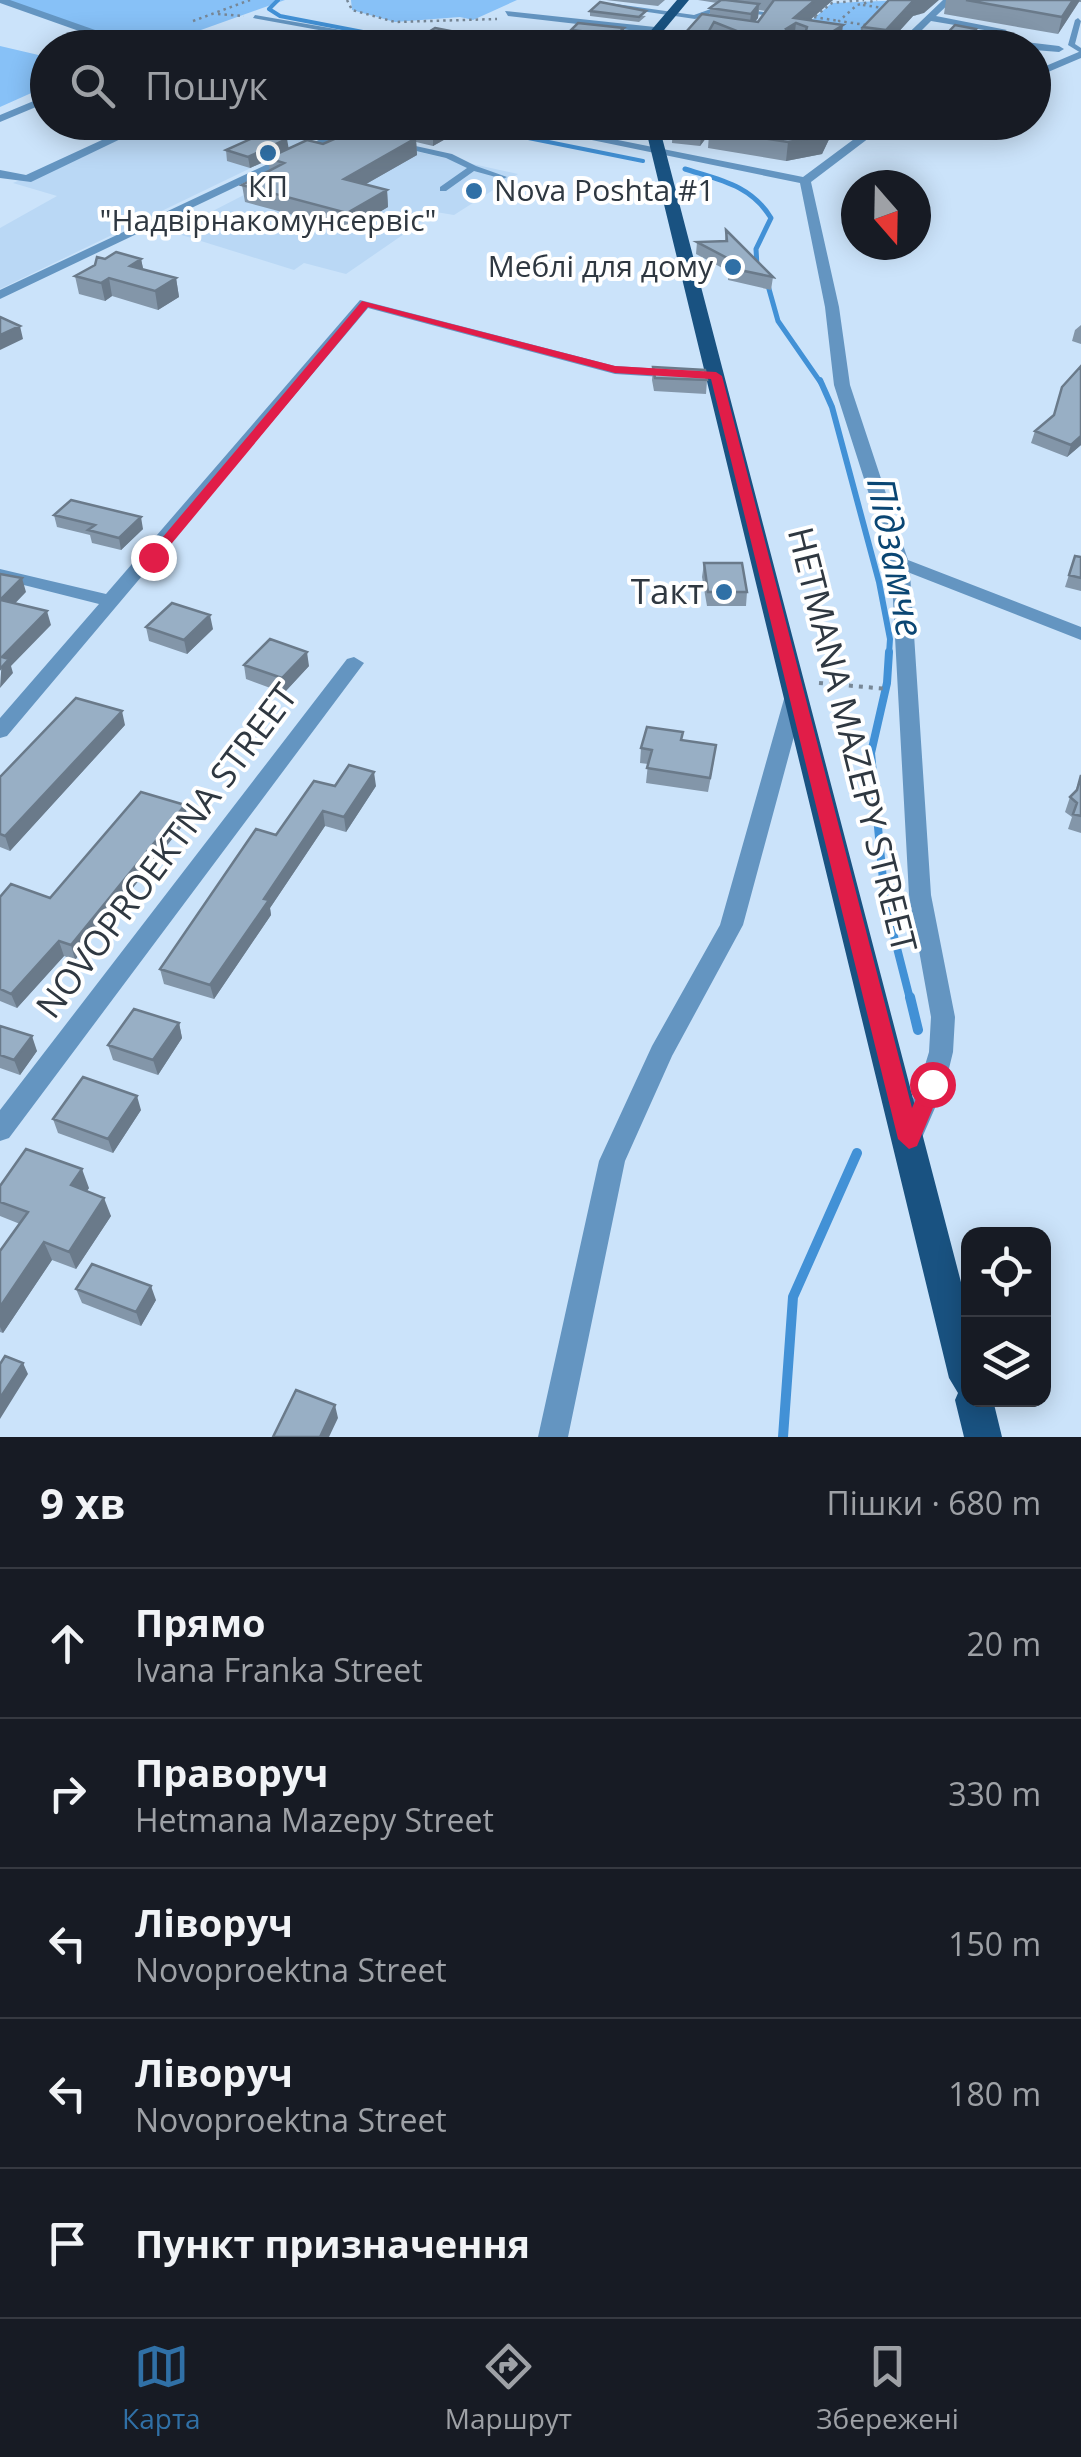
<!DOCTYPE html>
<html lang="uk">
<head>
<meta charset="utf-8">
<style>
  body { margin:0; font-family:"Open Sans",sans-serif; background:#20242c; color:#f1f3f6 }
  .controls { position:absolute; right:30px; bottom:30px; display:grid; overflow:hidden; border-radius:20px; box-shadow:0 5px 25px #0003 }
  .controls button { width:90px; height:90px; display:grid; place-items:center; padding:0; border:0; border-bottom:2px solid #363941; background:#171b24; color:#f1f3f6; font:50px sans-serif }
  .compass { position:absolute; left:841px; top:170px; width:90px; height:90px; border-radius:50%; background:#171b24; box-shadow:0 5px 25px #0003; rotate:160deg }
  .stop { position:absolute; width:30px; height:30px; margin:-22px; border:8px solid #e11d48; border-radius:50%; background:#fff }
  .stop.end { background:#e11d48; border-color:#fff; box-shadow:0 2px 10px #0008 }
  .list { margin:0; padding:0; list-style:none }
  h2 { display:flex; justify-content:space-between; align-items:center; height:130px; margin:0; padding:0 40px; font-size:42px }
  h2 small { font-size:32px; font-weight:400; color:#9ea1a6 }
  .list li { display:grid; grid-template-columns:65px 1fr auto; gap:30px; align-items:center; box-sizing:border-box; height:150px; padding:0 40px; border-top:2px solid #363941 }
  .list b { display:block; font-size:38px; white-space:nowrap }
  .list p { margin:0; font-size:32px; white-space:nowrap; color:#9ea1a6 }
  .list em { font-size:32px; font-style:normal; color:#9ea1a6 }
  .icon { flex:none; width:55px; height:55px; fill:none; stroke:currentColor; stroke-width:2; stroke-linecap:round; stroke-linejoin:round }
  .map { position:relative; flex:none; width:1081px; height:1437px; overflow:hidden }
  .search { position:absolute; background:#171b24; box-shadow:0 5px 25px #0003; left:30px; right:30px; top:30px; height:110px; display:flex; align-items:center; gap:25px; box-sizing:border-box; padding:0 35px; border-radius:55px; color:#9ea1a6; font-size:38px }
  .sheet { height:880px; background:#171b24 }
  nav { display:flex; justify-content:space-around; align-items:center; box-sizing:border-box; height:140px; border-top:2px solid #363941; background:#171b24; font-size:28px; color:#9ea1a6 }
  nav a { display:grid; justify-items:center; gap:5px }
  nav .on { color:#3070a6 }
  .map>svg:first-child { display:block }
  .built { fill:#bad8f5 }
  .green { fill:#87c1f7 }
  .lines { fill:none; stroke-linecap:round; stroke-linejoin:round }
  .stream-far4 { stroke:#4291d6; stroke-width:4 }
  .stream-far3 { stroke:#4291d6; stroke-width:5 }
  .stream-far2 { stroke:#4291d6; stroke-width:6 }
  .stream-far1 { stroke:#4291d6; stroke-width:8 }
  .stream { stroke:#4291d6; stroke-width:10 }
  .path-far1 { stroke:#778796; stroke-width:2.5; stroke-dasharray:2.5 4; stroke-linecap:butt }
  .path { stroke:#778796; stroke-width:4; stroke-dasharray:4 6; stroke-linecap:butt }
  .service { fill:#6495c1; fill-rule:evenodd }
  .pedestrian { fill:#6495c1; fill-rule:evenodd }
  .minor { fill:#6495c1; fill-rule:evenodd }
  .primary { fill:#195281; fill-rule:evenodd }
  .wall { fill:#8396a9; fill-rule:evenodd }
  .shaded-wall { fill:#6a7a8a }
  .building { fill:#98afc5; stroke:#6a7a8a; stroke-width:2.5; fill-rule:evenodd }
  .route { fill:#e11d48 }
  .poi-dot { fill:#3070a6; stroke:#fff; stroke-width:4 }
  .labels { text-anchor:middle; stroke-width:8; stroke-linejoin:round; paint-order:stroke }
  .far-poi-label { font-size:30px; fill:#2f3841; stroke:#fff }
  .poi-label { font-size:35px; fill:#2f3841; stroke:#fff; text-anchor:end }
  .street-label { font-size:35px; fill:#2f3841; stroke:#fff }
  .water-label { font-size:38px; font-style:italic; fill:#0a4673; stroke:#fff }
</style>
</head>
<body>
<div class="map">
<svg width="1081" height="1437" viewBox="0 0 1081 1437">
  <rect width="100%" height="100%" fill="#cbe3fa"/>
  <path class="built" d="M156,123H344L0,289V228L57,196L13,183Z
    M355,138L518,174L454,215L436,212L346,274L304,263L294,270L172,232Z"/>
  <path class="green" d="M0,0H285L187,35L135,45Z
    M351,0H517L473,20L460,17L395,22L352,10Z
    M908,0L859,45L794,35L832,3Z
    M0,46L47,57V86L0,107Z"/>
  <g class="lines">
    <path class="stream-far4" d="M278,0L269,9L280,16L394,38
      M449,122L643,161"/>
    <path class="stream-far3" d="M685,169C720,180 751,185 771,218L756,249L757,266
      M767,282L778,321L821,383"/>
    <path class="stream-far2" d="M820,380L832,407L879,582L890,639L889,654"/>
    <path class="stream-far1" d="M889,652L887,683L871,753L885,901L910,999"/>
    <path class="stream" d="M910,997L918,1030
      M783,1437L793,1297L857,1153"/>
    <path class="path-far1" d="M347,0L352,10L395,22L497,19
      M863,5L883,8
      M218,14L244,16
      M814,17L839,21
      M810,20L832,3L864,0
      M193,21L250,0
      M866,25L839,21L857,5L877,0
      M840,39L850,41L864,27
      M850,41L867,48"/>
    <path class="path" d="M819,683L888,689"/>
    <path class="service" d="M609,3L694,15L719,6L772,13L763,24L760,22L765,15L720,10L695,19L607,6Z
      M255,15L433,46L436,48H418L253,18Z
      M1078,18L1081,21L1075,44L1081,48V53L1068,45L1075,20Z
      M564,37L638,46L641,48H617L562,40Z
      M402,143L452,154L476,166L507,177L503,179L474,171L446,191H440V187L467,168L446,158L399,147L398,145Z"/>
    <path class="pedestrian" d="M505,11L655,27L660,30L655,33L508,16Z"/>
    <path class="minor" d="M0,0H10L132,43L187,32L243,48H224L187,38L127,48L0,3Z
      M943,0H953L936,16L1007,30L1002,33L931,21L904,48H893Z
      M1017,41L1059,46L1064,49L1059,52L1009,48Z
      M1081,51V58L1034,78V71Z
      M48,95V102L0,122V115Z
      M141,122H156L31,182L0,178V170L26,175Z
      M357,122H372L0,299V290Z
      M504,122H528L803,177L877,122H890L811,182L839,307L850,385L908,560L1081,627V640L910,573L931,895L955,1017L953,1052L945,1085L918,1147L909,1151L900,1147L896,1139L919,1085L929,1052L931,1017L909,895L891,563L834,385L825,307L800,183Z
      M360,300L615,366L679,370L686,374L679,378L615,374L368,308L7,736L0,738V718L99,604L0,579V569L106,594Z
      M354,657L364,663L361,667L9,1138L0,1141V1110L347,659Z
      M796,686L806,692L743,925L672,1056L625,1161L568,1437H538L599,1161L652,1046L720,925L786,692Z"/>
    <path class="primary" d="M677,0H689L649,48H636Z
      M644,122H658L968,1309V1400H993L1002,1437H964L955,1400L958,1393L949,1378Z"/>
  </g>
  <path class="wall" d="M606,0H665L658,6Z
    M698,0H833L810,20L841,42L833,48H677L678,41L710,15V8L717,3ZM759,10L766,11L758,22L755,21L758,18Z
    M946,0H1081V2H1079L1058,34L944,14Z
    M590,11L646,16L639,22L590,16Z
    M924,13L913,16L884,48L861,45L863,27Z
    M624,28V33L616,40L571,35V30Z
    M976,29L973,48H938L939,42Z
    M380,122L449,137L433,146L416,142L417,155L366,184L387,190L388,207L349,230L245,202L242,185L270,170L268,160L250,168L227,161L226,150L288,148L323,144L381,130Z
    M673,122H848L843,132L833,131L822,154L786,161L708,148L709,134L700,146L672,143Z
    M726,230L773,277L771,290L728,280V271L696,254L697,242L725,241Z
    M105,259H141L143,269L176,278L179,297L158,310L112,296L105,301L79,294L75,276Z
    M1081,325V344L1072,341L1075,330Z
    M653,367L707,380L706,394L654,391L652,380Z
    M1054,415L1081,445L1067,457L1031,443L1035,431Z
    M54,515L143,529L121,550L92,543L90,535L57,527Z
    M1075,556L1081,557V591L1065,587Z
    M704,563L747,592L746,606H707L702,577Z
    M146,627L213,629L187,654L149,641Z
    M244,665L309,666L284,693L246,679Z
    M125,725L10,851L0,847V777Z
    M682,740L714,760L708,792L646,783L648,764L640,763L641,748Z
    M1081,775V833L1068,829L1072,817L1065,812L1070,797L1075,792Z
    M335,786H376L346,832L325,826L270,908L271,915L214,999L164,984L160,969L276,835Z
    M188,819L75,960L64,956L17,1008L0,1001V897L50,898Z
    M179,1023L182,1038L158,1075L113,1060L108,1045Z
    M0,1026L37,1051L20,1075L0,1068Z
    M141,1110L113,1153L58,1133L53,1119Z
    M0,1186L89,1188L87,1191L111,1216L76,1269L52,1260L3,1333L0,1332V1251L20,1224L0,1216Z
    M76,1289L156,1300L141,1326L82,1303Z"/>
  <path class="shaded-wall" d="M815,0H833L804,25L796,23L794,40L786,29L794,18Z
    M914,0H939L924,13L913,16L884,48L886,30Z
    M1073,0H1080L1058,34L1062,17Z
    M759,4L758,18L749,29L751,14Z
    M843,25L841,42L833,48H807Z
    M624,28V33L616,40V35Z
    M976,29L973,48H960V46Z
    M491,39V48H477Z
    M705,122H718L709,130V134L700,146L702,127Z
    M831,122H834L833,131L822,154L786,161L788,142Z
    M448,126L449,137L433,146V134Z
    M416,138L417,155L345,196L344,179Z
    M287,139L289,150L268,158V160L250,168L248,157Z
    M387,190L388,207L349,230L347,213Z
    M141,259L145,277L130,266Z
    M109,278L112,296L105,301L101,283Z
    M176,278L179,297L158,310L155,291Z
    M20,326L23,339L0,350V335Z
    M1081,436V445L1067,457L1071,445Z
    M141,517L143,529L121,550L119,538Z
    M22,578L26,592L3,616L0,600Z
    M47,611L51,625L11,666L13,673L0,688L2,657Z
    M210,615L213,629L187,654L184,640Z
    M307,652L309,666L284,693L282,678Z
    M122,711L125,725L10,851L5,836Z
    M374,772L376,786L346,832L344,817Z
    M185,805L188,819L75,960L71,945Z
    M323,811L325,826L270,908L271,915L214,999L210,985L264,899Z
    M59,941L64,956L17,1008L11,994Z
    M179,1023L182,1038L158,1075L153,1060Z
    M32,1036L37,1051L20,1075L14,1060Z
    M137,1096L141,1110L113,1153L108,1139Z
    M82,1169L89,1188L78,1203L71,1185Z
    M104,1198L111,1216L76,1269L69,1252Z
    M44,1242L52,1260L3,1333L0,1327V1307Z
    M151,1286L156,1300L141,1326L136,1312Z
    M23,1363L28,1374L0,1419V1398Z
    M335,1405L338,1418L329,1437H320Z"/>
  <path class="building" d="M721,0H726L759,4L751,14L710,8Z
    M774,0H815L794,18L843,25L807,48H705L679,44L682,41H678L702,14L758,22ZM714,22L737,31L733,34L709,31ZM796,23L807,27L805,34L790,33L786,29Z
    M889,0H914L886,30L863,27Z
    M966,0H1073L1062,17Z
    M600,2L646,11L639,17L590,11Z
    M578,23L624,28L616,35L571,30Z
    M955,25L976,29L960,46L939,42Z
    M435,28L491,39L477,48H403Z
    M382,122H434L448,126L433,134Z
    M673,122H705L702,127Z
    M714,122H831L824,136L788,142L709,130Z
    M364,126L416,138L344,179L387,190L347,213L242,185L284,163L268,158L307,140L323,144Z
    M266,132L287,139L248,157L226,150Z
    M726,230L773,277L730,268L729,259L697,242L727,241Z
    M116,252L141,259L130,266L176,278L155,291L109,278L101,283L75,276L95,265L97,257L105,259Z
    M0,317L20,326L0,335Z
    M1081,366V436L1071,445L1035,431L1054,415L1062,387Z
    M653,367L705,370L707,380L655,378Z
    M71,500L141,517L119,538L88,530L95,525L54,515Z
    M1075,556L1081,557V578L1069,575Z
    M704,563H742L747,592H708Z
    M0,574L22,578L0,600Z
    M1,600L47,611L2,657L9,659L0,669V601Z
    M172,603L210,615L184,640L146,627Z
    M270,639L307,652L282,678L244,665Z
    M76,698L122,711L5,836L0,834V777Z
    M647,727L683,732L681,740L716,745L710,778L647,768L652,750L641,748Z
    M349,765L374,772L344,817L323,811L264,899L269,900L210,985L160,969L256,829L276,835L314,781L335,786Z
    M1081,775V816L1073,814L1077,803L1070,797L1077,790Z
    M141,792L185,805L71,945L59,941L11,994L0,989V897L11,884L50,898Z
    M134,1009L179,1023L153,1060L108,1045Z
    M0,1026L32,1036L14,1060L0,1055Z
    M83,1077L137,1096L108,1139L53,1119Z
    M26,1149L82,1169L71,1185L104,1198L69,1252L44,1242L0,1307V1251L28,1212L0,1202V1186Z
    M92,1264L151,1286L136,1312L76,1289Z
    M5,1356L23,1363L0,1398V1364Z
    M296,1390L335,1405L320,1437H273Z"/>
  <path class="route" d="M362,301L615,366L716,372L722,376L912,1108L925,1078H940L943,1084L917,1146L909,1149L898,1139L711,379L615,373L368,307L158,560L146,557Z"/>
  <g class="poi-dot">
    <circle cx="268" cy="153" r="10"/>
    <circle cx="474" cy="191" r="10"/>
    <circle cx="733" cy="267" r="10"/>
    <circle cx="724" cy="592" r="10"/>
  </g>
  <g class="labels">
    <g class="far-poi-label">
      <text x="268" y="197">КП<tspan x="268" dy="34">"Надвірнакомунсервіс"</tspan></text>
      <text x="494" y="201" text-anchor="start">Nova Poshta #1</text>
      <text x="713" y="277" text-anchor="end">Меблі для дому</text>
    </g>
    <g class="poi-label">
      <text x="704" y="604">Такт</text>
    </g>
    <g class="street-label">
      <text transform="translate(852 740) rotate(76)" y="12">HETMANA MAZEPY STREET</text>
      <text transform="translate(167 851) rotate(-53)" y="12">NOVOPROEKTNA STREET</text>
    </g>
    <g class="water-label">
      <text transform="translate(895 557) rotate(79)" y="13">Підзамче</text>
    </g>
  </g>
</svg>
<div class="controls">
<button><svg class="icon" aria-label="locate" viewBox="0 0 24 24"><circle cx="12" cy="12" r="6"/><path d="M12 2v4M12 18v4M2 12h4M18 12h4"/></svg></button>
<button><svg class="icon" aria-label="layers" viewBox="0 0 24 24"><path d="M12 4l9 5-9 5-9-5zM3 14l9 5 9-5"/></svg></button>
</div>
<svg class="compass" viewBox="-18 -18 36 36"><path d="M0-13l5 13h-10z" fill="#e53935"/><path d="M0 13l5-13h-10z" fill="#9ea1a6"/></svg>
<div class="stop" style="left:932px;top:1084px"></div>
<div class="stop end" style="left:153px;top:557px"></div>
<div class="search"><svg class="icon" aria-label="search" viewBox="0 0 24 24"><circle cx="10" cy="10" r="6"/><path d="M15 15l6 6"/></svg>Пошук</div>
</div>
<section class="sheet">
<h2>9 хв<small>Пішки · 680 m</small></h2>
<ul class="list">
<li><svg class="icon" aria-label="ahead" viewBox="0 0 24 24"><path d="M12 20V5M6 11l6-6 6 6"/></svg><div><b>Прямо</b><p>Ivana Franka Street</p></div><em>20 m</em></li>
<li><svg class="icon" aria-label="right" viewBox="0 0 24 24"><path d="M7 20v-9h11M14 6l5 5-5 5"/></svg><div><b>Праворуч</b><p>Hetmana Mazepy Street</p></div><em>330 m</em></li>
<li><svg class="icon" aria-label="left" viewBox="0 0 24 24"><path d="M17 20v-9H6M10 6l-5 5 5 5"/></svg><div><b>Ліворуч</b><p>Novoproektna Street</p></div><em>150 m</em></li>
<li><svg class="icon" aria-label="left" viewBox="0 0 24 24"><path d="M17 20v-9H6M10 6l-5 5 5 5"/></svg><div><b>Ліворуч</b><p>Novoproektna Street</p></div><em>180 m</em></li>
<li><svg class="icon" aria-label="arrive" viewBox="0 0 24 24"><path d="M6 21V4h12l-3 4 3 4H6"/></svg><div><b>Пункт призначення</b></div></li>
</ul>
</section>
<nav>
<a class="on"><svg class="icon" aria-label="map" viewBox="0 0 24 24"><path d="M3 6l6-2 6 2 6-2v14l-6 2-6-2-6 2zM9 4v14M15 6v14"/></svg>Карта</a>
<a><svg class="icon" aria-label="directions" viewBox="0 0 24 24"><path d="M12 3l9 9-9 9-9-9zM9 14v-3h6M13 9l2 2-2 2"/></svg>Маршрут</a>
<a><svg class="icon" aria-label="saved" viewBox="0 0 24 24"><path d="M7 4h10v16l-5-4-5 4z"/></svg>Збережені</a>
</nav>
</body>
</html>
